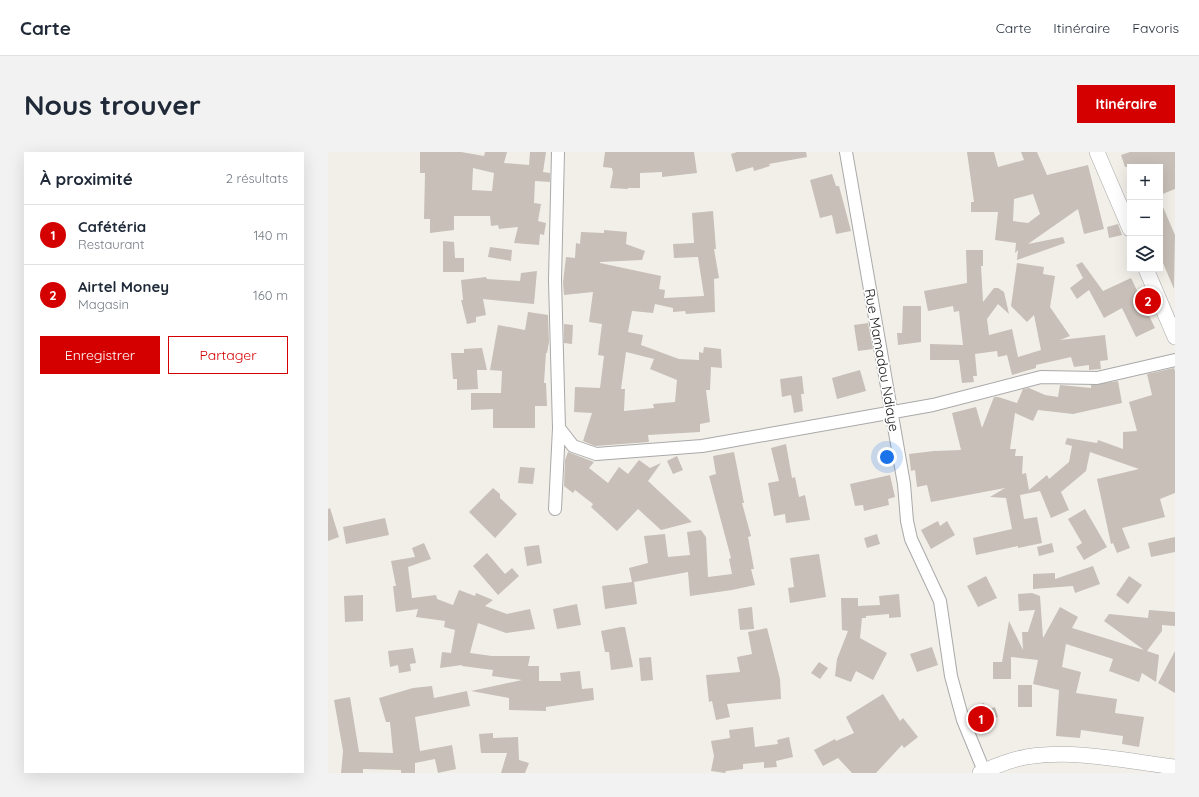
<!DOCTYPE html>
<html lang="fr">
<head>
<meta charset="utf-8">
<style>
  body { margin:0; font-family:Quicksand,sans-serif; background:#f2f2f3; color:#1f2937 }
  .controls { position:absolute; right:12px; top:12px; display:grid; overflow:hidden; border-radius:0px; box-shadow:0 4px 16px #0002 }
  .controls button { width:36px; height:36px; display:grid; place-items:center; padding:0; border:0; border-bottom:1px solid #e0e1e3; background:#fff; color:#1f2937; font:20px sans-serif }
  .you { position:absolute; left:559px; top:305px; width:14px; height:14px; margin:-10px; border:3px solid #fff; border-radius:50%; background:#1a73e8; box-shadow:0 0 0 6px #1a73e833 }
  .badge { display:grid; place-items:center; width:26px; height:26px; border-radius:50%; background:#d40000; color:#fff; font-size:13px; font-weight:700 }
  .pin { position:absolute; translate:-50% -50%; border:2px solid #fff; box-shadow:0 1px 4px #0006 }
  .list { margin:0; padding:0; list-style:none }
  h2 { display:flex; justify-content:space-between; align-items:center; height:52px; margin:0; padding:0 16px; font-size:17px }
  h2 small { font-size:13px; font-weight:400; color:#747a83 }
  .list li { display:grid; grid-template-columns:26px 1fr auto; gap:12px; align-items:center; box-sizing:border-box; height:60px; padding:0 16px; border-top:1px solid #e0e1e3 }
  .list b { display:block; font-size:15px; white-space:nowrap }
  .list p { margin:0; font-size:13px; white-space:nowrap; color:#747a83 }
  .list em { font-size:13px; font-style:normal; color:#747a83 }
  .actions { display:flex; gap:8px; padding:12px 16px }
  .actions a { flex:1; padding:9px 0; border:1px solid #d40000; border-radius:0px; text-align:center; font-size:14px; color:#d40000 }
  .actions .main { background:#d40000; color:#fff }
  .icon { flex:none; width:22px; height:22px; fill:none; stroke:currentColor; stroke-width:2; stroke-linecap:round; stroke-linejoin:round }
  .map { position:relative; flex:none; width:847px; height:621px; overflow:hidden; border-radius:0px }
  header { display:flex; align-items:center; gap:24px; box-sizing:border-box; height:56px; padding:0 20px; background:#fff; border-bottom:1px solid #e0e1e3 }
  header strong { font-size:19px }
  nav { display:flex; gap:22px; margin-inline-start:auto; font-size:14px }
  .intro { display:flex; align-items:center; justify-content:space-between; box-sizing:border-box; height:96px; padding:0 24px }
  h1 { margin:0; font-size:28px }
  .button { padding:10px 18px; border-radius:0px; background:#d40000; color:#fff; font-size:14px; font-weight:700 }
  main { display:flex; gap:24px; padding:0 24px }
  aside { flex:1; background:#fff; border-radius:0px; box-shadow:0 4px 16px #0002 }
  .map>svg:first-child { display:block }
  .building { fill:#c7bfb8; fill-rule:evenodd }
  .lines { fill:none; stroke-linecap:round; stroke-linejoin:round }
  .minor-casing { stroke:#a9a9a9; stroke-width:14 }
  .tertiary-casing { stroke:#a9a9a9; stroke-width:16 }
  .minor { stroke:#fff; stroke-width:12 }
  .tertiary { stroke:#fff; stroke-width:15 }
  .labels { text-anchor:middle; stroke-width:3.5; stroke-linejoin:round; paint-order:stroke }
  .street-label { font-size:14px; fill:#222; stroke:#fff }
</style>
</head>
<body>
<header>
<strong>Carte</strong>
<nav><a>Carte</a><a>Itinéraire</a><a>Favoris</a></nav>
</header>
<div class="intro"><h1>Nous trouver</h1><a class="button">Itinéraire</a></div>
<main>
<aside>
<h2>À proximité<small>2 résultats</small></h2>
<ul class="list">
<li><span class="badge">1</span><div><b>Cafétéria</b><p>Restaurant</p></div><em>140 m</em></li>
<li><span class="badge">2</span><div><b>Airtel Money</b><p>Magasin</p></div><em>160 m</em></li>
</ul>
<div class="actions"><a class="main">Enregistrer</a><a>Partager</a></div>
</aside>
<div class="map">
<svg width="847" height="621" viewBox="0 0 847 621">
  <rect width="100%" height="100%" fill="#f2efe9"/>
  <path class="building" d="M92,0H133L156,4L157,0H179L176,11L201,13L202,0H218L215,20L222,21V30L207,29L206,51L213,52L210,69L218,71L216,83L212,82L211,93L186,91L190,75L171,77L170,73L163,74L162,64H126V78L102,81V67H96L97,21H92ZM145,16L166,21L164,39L144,38Z
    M277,0H366L369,21L334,25V20L312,21V36H300V37L282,36L285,21L284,16L275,15Z
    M409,0H478L479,5L441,12L442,14L426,19L425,15L408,20L403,2Z
    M639,0H666L670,15L696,8L693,0H709L719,23L760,13L776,77L756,82L750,57L700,92L735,85L737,91L689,108L690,98L687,101L688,91L667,88L670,60H643V50H646ZM705,42L712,62L700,71L685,69L686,47Z
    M802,0H847V37L832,43V15H797L793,3Z
    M504,22L508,34H511L523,79L508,82L504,63L492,66L482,28Z
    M832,48L847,83L846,137L832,104Z
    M385,59L388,97H386L391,126L386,127L387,160L358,162L357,159L345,160V156L327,152L325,161L304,159L300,180L315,183L313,193L351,207L371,208V200L375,201L376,195L393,197L394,216L383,215L382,238H378L382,270L372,272V280L320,283L321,290L267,294L255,289L264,261L246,260L247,235L272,236L276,204L270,203L274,172L261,170L265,140L236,143L235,130L238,105L247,106L248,91L252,92L253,80L276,81V78L299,80L298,92L317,99L314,108L272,110V111L333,124L331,137L337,138L336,146L376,144L370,105L346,106L345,92L366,91L364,61ZM298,200L326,207L322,217L349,228L347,250L325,252L326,256L296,259L297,237H293Z
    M790,72L794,83L781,86L779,75Z
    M115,89L126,90L127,106H136V120H115Z
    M162,95L184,98L183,109L160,105Z
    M638,98H655V114H653L655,150L666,136H670L676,140L681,162L670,152L659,167L661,183L684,177L690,205L713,198L706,163L699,170L683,154L689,111L716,115L715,122L727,124L722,155L742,184L732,188L777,183L780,208L772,209L773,217L761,218V213L746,215L743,205L708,213V216L684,223L679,203L670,205L669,199L647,202L649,224H645L646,230L634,231L631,208H602V192L635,193L631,159L626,160L625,154L600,159L596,139L639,131Z
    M754,110L775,139L803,126L827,176L808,185L794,156L776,166L761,138L749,147L742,136L755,126L748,113Z
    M209,119L206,152L155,147L158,163L148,165V170L139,172L133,148H135L133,128L158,125L159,127L192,129L193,121Z
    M575,154H593V190L570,193L569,181H574Z
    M200,160L220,163L221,190L219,201H218L216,231H218L219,254H207V276H165V257L143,258V241H173L174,219L162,218L170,173L197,178Z
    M540,171L545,197L530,199L526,173Z
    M236,172L245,173L244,192L236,191Z
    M154,196L159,218H149L150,237L129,238V227H125L123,201H136V197Z
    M846,216L847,219V341L832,347L837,365L794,376L802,396L789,401L785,391L783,392L769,327L811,317L762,300L758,319L733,340L741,358L723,366L712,339L692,343L696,367L709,365L714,391L690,396V394L648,403L645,386L684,377L678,346L662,345L677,336L603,350L599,333L589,335L587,318L583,319L581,302L606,299L633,298L624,261L648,255L654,276L666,245H670L689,251L695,237L701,236L717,243L730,245L732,233L763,236V233L790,229L794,251L745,262L710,258L705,269L687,261L682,297H688L687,304H695L694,322L698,321L701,338L719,323L721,327L741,310L744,294L737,292L739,286L769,291L770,288L795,297V280L809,279L801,250L824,243L819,222Z
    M532,218L538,239L509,247L504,226Z
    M474,224L476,242H473L475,259L466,261L463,243L454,245L452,227Z
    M458,292L464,326L467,325L471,345L477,343L482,368L458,371L457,362L446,364L440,331L451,329L443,296Z
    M240,300L266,310L261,316L280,331L291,315L300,322L311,308L322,316L333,311L320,329L364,370L333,378L310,357L289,379L263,355L265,352L247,338L245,341L236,334L237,308Z
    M406,300L416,351H414L423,384L420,385L426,417H423L427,433L404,438L362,444L360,420L306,430L309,452L277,457L274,434L304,430L301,416L320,411L316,384L337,382L340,405L362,403L359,380L373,378L378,385L380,425L404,422L401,407L403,406L381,324L388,322L385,304Z
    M349,304L355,318L345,322L339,309Z
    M192,315L207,316L205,332L190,331Z
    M562,323L567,345L560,347L561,353L536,359L535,353L527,354L522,332Z
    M165,336L172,342V346L189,362L167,386L141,360Z
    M2,356L11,385L0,389V357Z
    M757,357L779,395L756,408L748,395L754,391L740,367Z
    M57,366L61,383L18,392L15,375Z
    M610,369L612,374L619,369L627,383L603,397L593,378Z
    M549,382L552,392L539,396L536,386Z
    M847,385V400L823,405L820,391Z
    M96,391L103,407L80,415L84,446L108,443L109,447L125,453L131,438L147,444L148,441L165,448L157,454L179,462L202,457L207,477L178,481L150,471L142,501L164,504H202L200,514H211V529H233L232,521L252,519L254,537L265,536L266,548L218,555V559L181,558V546L143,539L194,528L164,524L165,518L134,514V513L112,516L114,500L123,501L127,478L116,475L117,469L88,465L90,457L68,460L65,434H68L63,409L87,405L84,396Z
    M724,391L726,400L711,404L709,395Z
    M211,393L214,411L199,414L196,395Z
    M159,401L177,422L184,416L191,424L170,443L145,414Z
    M491,402L498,445L462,451L460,436L466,435L462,406Z
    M765,414L772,432L747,441L745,434L705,437V422L727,421V427Z
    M658,424L669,446L650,455L639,434Z
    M801,424L814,433L800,452L788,443Z
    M704,441L712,444L715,486L732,455L750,465L744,476L816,498L776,469L781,462L820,466L821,458L847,460V474L834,473V479L819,499L831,503L828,530L814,521L811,530L781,519L785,507L738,492L734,515L753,520L748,541L789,547L787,561L816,565L811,595L794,592L795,584L753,578L752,586L728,584L731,538L705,532L710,508L683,505V527H665V510H674L681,469L695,498L694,480H700L707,458L691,459L690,442Z
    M571,442L573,465L561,466V462L538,464V466H534L532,486L559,501L545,528L528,519L523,530L507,524L509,507L520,479L514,478L513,446H530V454L552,453L551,444Z
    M35,443V469L17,470L16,444Z
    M249,452L253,473L229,477L225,457Z
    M424,455L426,477L412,478L410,457Z
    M293,475H297L305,515L283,518L281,500H277L273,479Z
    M439,476L452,527L453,547L399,552L402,565L388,568L384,549L381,550L378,523L412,520L409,505L424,502L420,480Z
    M604,495L610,513L589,520L582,502Z
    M85,496L88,511L82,512L83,519L71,521L70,513L62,515L60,499Z
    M847,499V541L830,531Z
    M323,505L325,528L313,529L311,506Z
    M491,510L500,516L492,527L483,521Z
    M690,533H704V555H690Z
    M104,534L106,546L139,539L142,554L87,565L92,599L124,593L128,617L110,621L107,607L87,611V621H73V618L35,617V621H13L15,599L6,548L22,545L31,600L65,601L62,570H58L51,546L85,536Z
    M555,542L572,569L575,566L590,585L576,596L574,593L548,621H524L510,606L495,614L486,598L507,587L508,589L526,581L518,565Z
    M656,551L658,558L667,555L670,565L651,571L646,554Z
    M425,575L427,595L450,592L449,588L461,585L465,605L448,609L449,615L436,616V610L415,612V617L398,619L397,621L383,619L386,604L383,589L402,586L401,578Z
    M165,581V586L190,585L191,608L201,611L197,621H173L179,601H153L151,582Z"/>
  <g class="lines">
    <defs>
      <path id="minor" d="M518,0L576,332L579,369L583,387L612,449L623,524L635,568L656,619
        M231,276L245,294L268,302L374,294L605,253L713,225L769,226L847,208
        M227,357L231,276L227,128L230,0"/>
      <path id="tertiary" d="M769,0L802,77
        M818,117L847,185
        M652,621C667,614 682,608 698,605C747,597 798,609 847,615"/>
    </defs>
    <use href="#minor" class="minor-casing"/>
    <use href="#tertiary" class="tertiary-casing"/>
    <use href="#minor" class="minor"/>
    <use href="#tertiary" class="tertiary"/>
  </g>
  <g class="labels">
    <g class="street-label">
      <text transform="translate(554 208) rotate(80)" y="5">Rue Mamadou Ndiaye</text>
    </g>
  </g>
</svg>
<div class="controls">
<button>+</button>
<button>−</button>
<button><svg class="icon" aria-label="layers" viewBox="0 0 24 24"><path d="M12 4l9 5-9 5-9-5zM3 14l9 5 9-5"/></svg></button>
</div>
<div class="you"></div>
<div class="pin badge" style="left:653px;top:567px">1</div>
<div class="pin badge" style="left:820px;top:149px">2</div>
</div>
</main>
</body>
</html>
